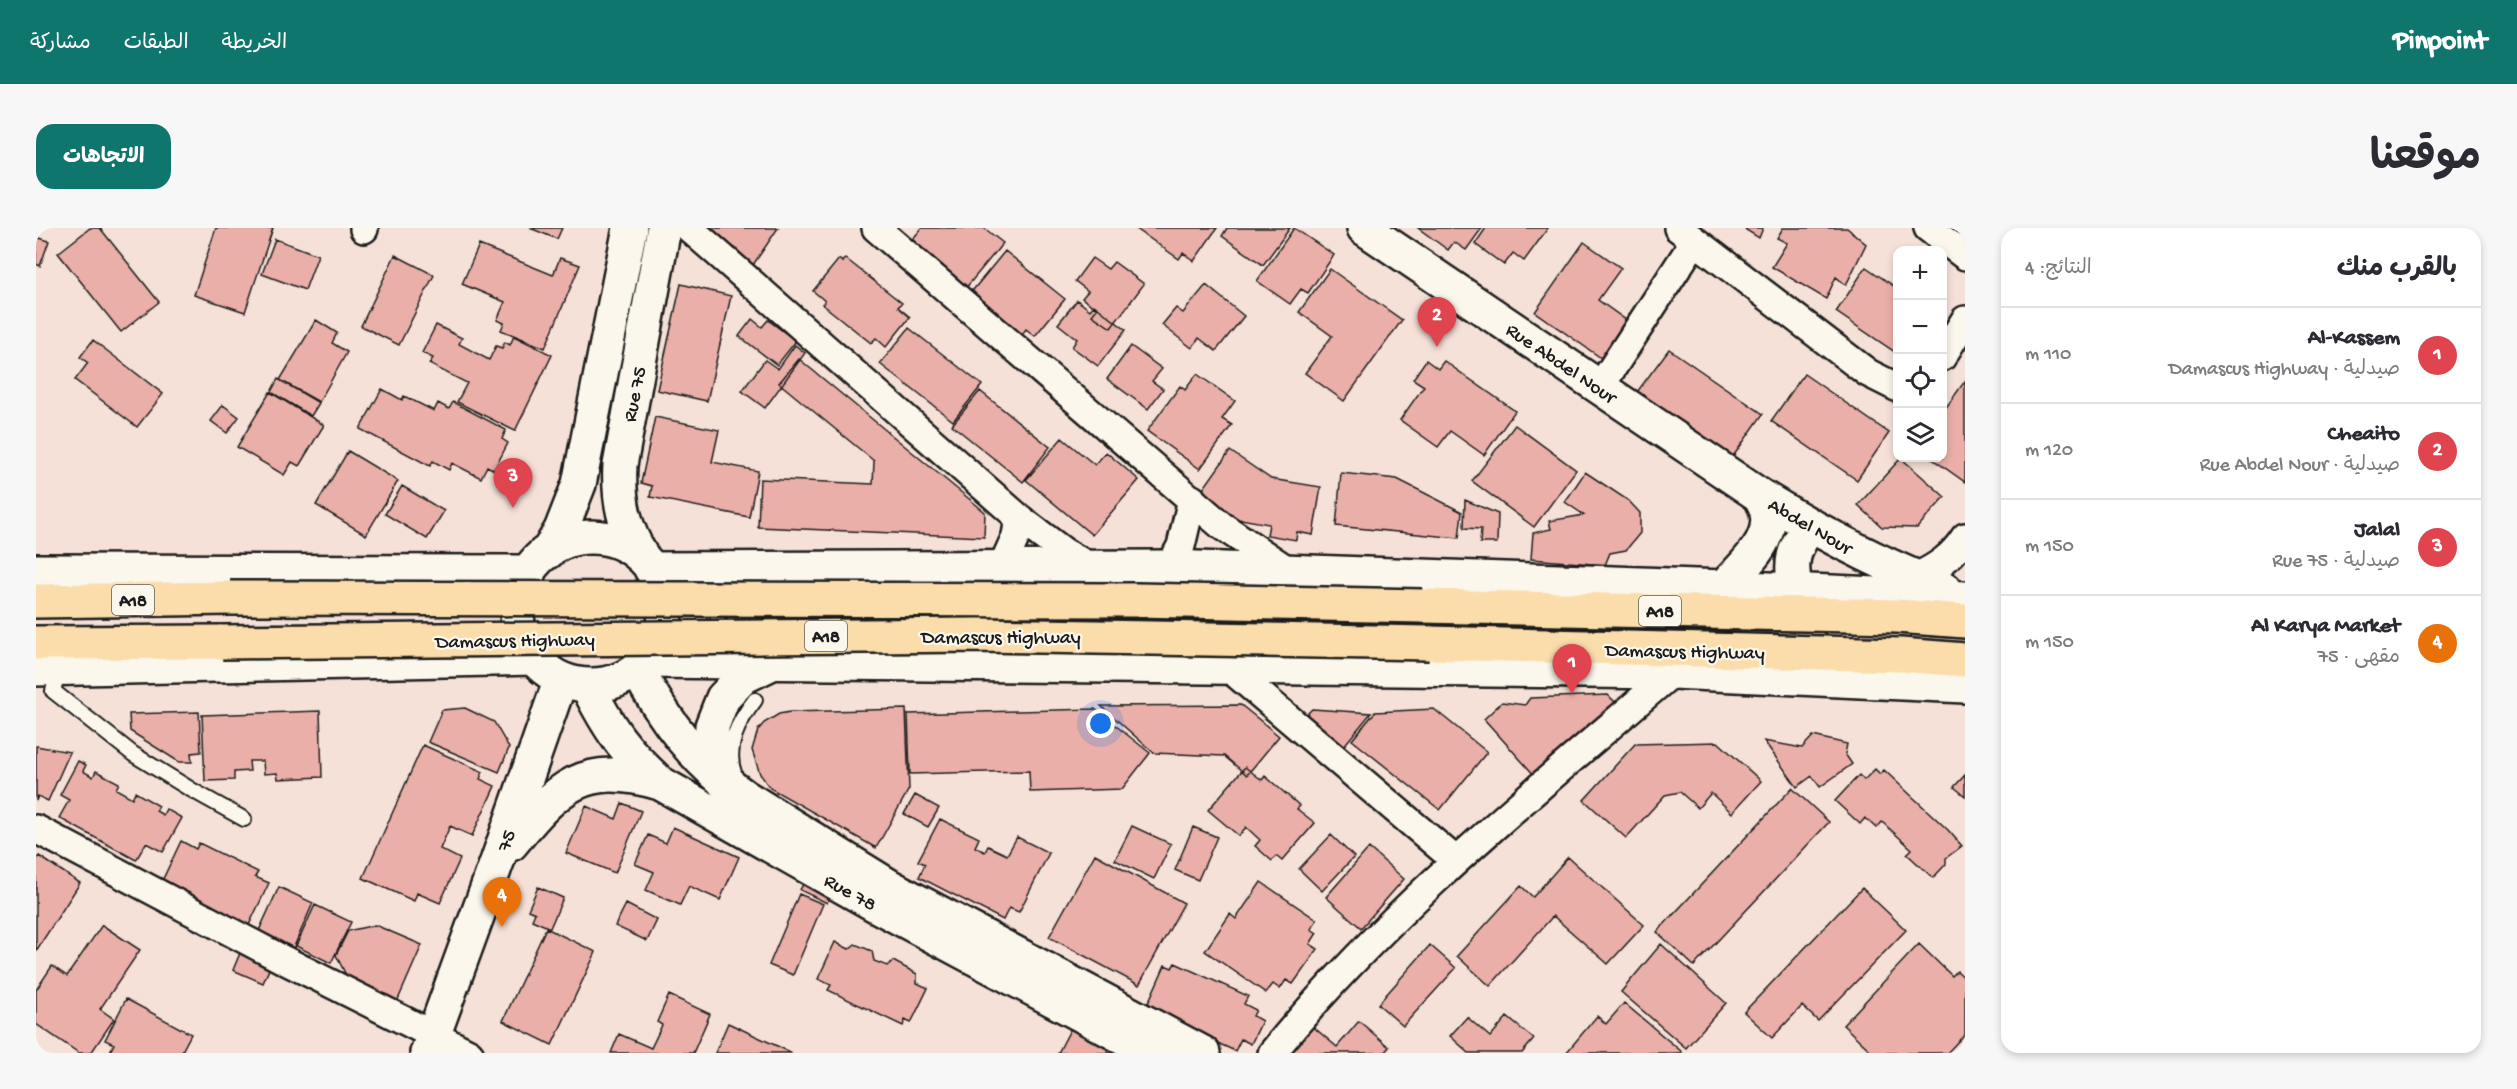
<!DOCTYPE html>
<html lang="ar">
<head>
<meta charset="utf-8">
<style>
  body { margin:0; font-family:"Gochi Hand","Playpen Sans Arabic",sans-serif; background:#f7f7f7; color:#2b2b33; direction:rtl }
  .controls { position:absolute; right:18px; top:18px; display:grid; overflow:hidden; border-radius:12px; box-shadow:0 3px 9px #0003 }
  .controls button { width:54px; height:54px; display:grid; place-items:center; padding:0; border:0; border-bottom:2px solid #e1e1e2; background:#fff; color:#2b2b33; font:30px sans-serif }
  .you { position:absolute; left:1065px; top:496px; width:21px; height:21px; margin:-15px; border:4px solid #fff; border-radius:50%; background:#1a73e8; box-shadow:0 0 0 9px #1a73e833 }
  .badge { display:grid; place-items:center; width:39px; height:39px; border-radius:50%; background:#0f766e; color:#fff; font-size:20px; font-weight:700 }
  .pin { position:absolute; translate:-50% -50px; filter:drop-shadow(0 2px 3px #0008) }
  .pin::after { content:''; position:absolute; top:32px; width:21px; height:18px; background:inherit; clip-path:polygon(0 0,100% 0,50% 100%) }
  .list { margin:0; padding:0; list-style:none }
  h2 { display:flex; justify-content:space-between; align-items:center; height:78px; margin:0; padding:0 24px; font-size:26px }
  h2 small { font-size:20px; font-weight:400; color:#7c7c81 }
  .list li { display:grid; grid-template-columns:39px 1fr auto; gap:18px; align-items:center; box-sizing:border-box; height:96px; padding:0 24px; border-top:2px solid #e1e1e2 }
  .list b { display:block; font-size:22px; white-space:nowrap }
  .list p { margin:0; font-size:20px; white-space:nowrap; color:#7c7c81 }
  .list em { font-size:20px; font-style:normal; color:#7c7c81 }
  .icon { flex:none; width:33px; height:33px; fill:none; stroke:currentColor; stroke-width:2; stroke-linecap:round; stroke-linejoin:round }
  .map { position:relative; flex:none; width:1929px; height:825px; overflow:hidden; direction:ltr; border-radius:18px }
  header { display:flex; align-items:center; gap:36px; box-sizing:border-box; height:84px; padding:0 30px; background:#0f766e; color:#fff }
  header strong { font-size:28px }
  nav { display:flex; gap:33px; margin-inline-start:auto; font-size:21px }
  .intro { display:flex; align-items:center; justify-content:space-between; box-sizing:border-box; height:144px; padding:0 36px }
  h1 { margin:0; font-size:42px }
  .button { padding:15px 27px; border-radius:18px; background:#0f766e; color:#fff; font-size:21px; font-weight:700 }
  main { display:flex; gap:36px; padding:0 36px }
  aside { flex:1; background:#fff; border-radius:18px; box-shadow:0 3px 9px #0003 }
  .map>svg:first-child { display:block }
  .building { fill:#eaafa8; stroke:#1c1c1c; stroke-width:1.5 }
  .lines { fill:none; stroke-linecap:round; stroke-linejoin:round }
  .service-casing { stroke:#1c1c1c; stroke-width:18 }
  .minor-casing { stroke:#1c1c1c; stroke-width:32 }
  .tertiary-casing { stroke:#1c1c1c; stroke-width:38 }
  .trunk-casing { stroke:#1c1c1c; stroke-width:38 }
  .service { stroke:#fbf7ec; stroke-width:14 }
  .minor { stroke:#fbf7ec; stroke-width:27 }
  .tertiary { stroke:#fbf7ec; stroke-width:33 }
  .trunk { stroke:#fbddab; stroke-width:33 }
  .trunk-bridge-casing { stroke:#1c1c1c; stroke-width:38; stroke-linecap:butt }
  .trunk-bridge { stroke:#fbddab; stroke-width:33 }
  .labels { text-anchor:middle; stroke-width:4.5; stroke-linejoin:round; paint-order:stroke }
  .shield { fill:#fbf7ec; stroke:#5f5e5a; stroke-width:1.5 }
  .shield-label { font-size:18px; font-weight:bold; fill:#1c1c1c }
  .street-label { font-size:20px; fill:#1c1c1c; stroke:#fbf7ec }
</style>
</head>
<body>
<header>
<strong>Pinpoint</strong>
<nav><a>الخريطة</a><a>الطبقات</a><a>مشاركة</a></nav>
</header>
<div class="intro"><h1>موقعنا</h1><a class="button">الاتجاهات</a></div>
<main>
<aside>
<h2>بالقرب منك<small>النتائج: 4</small></h2>
<ul class="list">
<li><span class="badge" style="background:#e0444e">1</span><div><b>Al-Kassem</b><p>صيدلية · Damascus Highway</p></div><em>110 m</em></li>
<li><span class="badge" style="background:#e0444e">2</span><div><b>Cheaito</b><p>صيدلية · Rue Abdel Nour</p></div><em>120 m</em></li>
<li><span class="badge" style="background:#e0444e">3</span><div><b>Jalal</b><p>صيدلية · Rue 75</p></div><em>150 m</em></li>
<li><span class="badge" style="background:#e8710a">4</span><div><b>Al Karya Market</b><p>مقهى · 75</p></div><em>150 m</em></li>
</ul>
</aside>
<div class="map">
<svg width="1929" height="825" viewBox="0 0 1929 825">
  <rect width="100%" height="100%" fill="#f6e1d8"/>
  <filter id="ink" filterUnits="userSpaceOnUse"><feTurbulence type="fractalNoise" baseFrequency=".0167" numOctaves="2"/><feDisplacementMap in="SourceGraphic" scale="12" xChannelSelector="R" yChannelSelector="G"/><feConvolveMatrix kernelMatrix="1 2 1 2 8 2 1 2 1" color-interpolation-filters="sRGB"/></filter>
  <g filter="url(#ink)">
    <path class="building" d="M54,0H64L123,74L85,104L22,25Z
      M180,0H237L209,84L158,67Z
      M494,0H526L521,11Z
      M662,0H742L715,40Z
      M886,0H948L967,15L924,67L868,21Z
      M1099,0H1181L1158,33L1147,25L1143,31Z
      M1191,0H1254L1227,37L1186,8Z
      M1258,0L1298,27L1272,65L1265,61L1254,76L1221,53Z
      M1382,0H1446L1430,22L1418,14L1412,22Z
      M1450,0H1512L1488,33L1477,25L1468,37L1439,16Z
      M1707,0H1727L1723,10Z
      M1747,0H1811L1830,16L1810,57L1800,49L1790,71L1736,39L1751,15L1741,10Z
      M0,9L13,13L4,38L0,36Z
      M239,11L282,27L269,62L226,46Z
      M1548,14L1585,40L1562,72L1594,95L1568,132L1499,84Z
      M443,17L517,47L524,30L544,37L509,120L465,102L468,95L461,92L469,74L426,56Z
      M969,23L1029,71L999,108L990,101L985,108L933,67Z
      M359,27L398,47L363,117L325,98Z
      M809,30L866,75L862,79L874,89L850,119L840,110L835,115L786,76L789,73L777,63L803,31L806,34Z
      M1056,30L1072,41L1078,34L1108,56L1075,100L1056,87L1061,81L1046,70L1052,63L1039,53Z
      M1830,39L1862,61V126L1800,84Z
      M1294,41L1366,92L1308,173L1269,145L1296,108L1263,84Z
      M645,56L695,68L671,173L621,162Z
      M1170,57L1208,88L1180,123L1163,110L1156,120L1126,97L1140,80L1147,85Z
      M1041,72L1054,82L1058,77L1090,102L1062,138L1036,119L1041,111L1022,96Z
      M716,91L726,99L732,92L760,113L741,137L703,108Z
      M280,92L301,105L296,115L311,124L283,174L244,152Z
      M400,97L426,110L423,116L453,132L460,118L466,120L469,114L474,117L478,108L516,127L479,203L421,174L431,155L393,136L397,130L386,125Z
      M873,100L946,157L917,193L844,136Z
      M57,112L127,166L101,199L39,152L52,135L44,129Z
      M759,117L769,125L729,180L706,163L729,132L742,141Z
      M1095,118L1126,141L1116,153L1127,161L1112,181L1071,151Z
      M1633,121L1727,186L1696,230L1601,164Z
      M763,131L949,284L948,309L722,299L724,251L837,256L838,233L743,155Z
      M1390,132L1402,141L1408,133L1479,183L1448,227L1414,203L1402,219L1364,192L1388,158L1377,151Z
      M1161,146L1199,173L1186,191L1196,197L1164,241L1111,203L1144,158L1149,162Z
      M1768,146L1853,205L1821,252L1735,193Z
      M242,151L283,175L275,188L235,164Z
      M1929,153V254L1895,230H1906V185Z
      M346,161L366,172L368,168L398,183L402,175L413,181L417,174L470,202L466,211L472,215L458,242L451,238L445,250L416,235L413,242L397,233L394,238L324,201Z
      M944,163L1014,219L987,254L916,197Z
      M234,164L288,197L263,238L256,234L248,247L201,219Z
      M187,177L203,189L191,205L175,193Z
      M619,189L683,202L676,234L722,243L713,289L614,269L616,258L605,255Z
      M1479,197L1540,242L1498,299L1436,253Z
      M1026,210L1059,237L1070,224L1103,252L1056,307L990,252Z
      M312,223L362,253L330,307L280,277Z
      M1194,223L1235,251L1285,259L1277,307L1261,304L1260,312L1231,307L1233,296L1205,291L1200,298L1174,280L1178,273L1165,264Z
      M1865,230L1909,269L1881,300L1846,299L1822,277Z
      M1549,244L1593,273L1604,285V305L1590,322L1574,325L1569,337L1495,331L1497,305L1515,301L1513,293L1548,287L1529,274Z
      M1305,245L1361,251L1426,284L1423,310L1300,298Z
      M366,258L408,283L391,311L349,286Z
      M1429,272L1462,286L1461,315H1444L1445,301L1428,300Z
      M1572,467L1581,476L1500,549L1448,491L1466,474L1489,477L1494,470Z
      M1205,477L1243,508L1211,547L1188,528L1118,525L1065,478Z
      M429,480L458,494L473,520L463,544L392,514L406,482Z
      M870,481L873,561L840,620L734,560L724,546L716,522L722,502L728,495L743,486L754,484Z
      M1059,481L1114,525L1086,561L994,564L993,543L874,546L872,486Z
      M1276,481L1335,485L1307,519L1269,488Z
      M1398,481L1451,524L1404,582L1316,512L1339,484Z
      M284,483L286,549L242,551L241,545L228,546L227,533H213L214,543L198,544V552L169,553L166,487Z
      M163,484L165,524L155,525L156,534H143L94,503L93,486Z
      M1777,508L1811,516L1809,526L1816,536L1784,559L1776,548L1761,559L1728,513L1766,520Z
      M1682,514L1725,553L1696,585L1675,565L1662,580L1644,564L1629,567L1590,610L1548,572L1599,516Z
      M387,517L447,544L444,551L459,558L436,608L414,598L404,621L424,631L404,675L381,665L378,673L327,650Z
      M0,518L34,524L12,573L2,568L0,573Z
      M42,533L50,537L47,543L57,549L60,543L83,555L80,561L96,570L99,564L123,578L120,583L127,587L130,581L146,590L127,624L110,615L100,632L23,590L33,572L24,567Z
      M1209,539L1226,552L1229,548L1264,578L1261,581L1279,595L1246,633L1240,628L1236,633L1219,618L1224,612L1210,599L1203,608L1172,582Z
      M1839,541L1844,546L1848,542L1912,602L1926,618L1910,630V636L1897,650L1871,626L1876,621L1846,594L1840,600L1829,590L1824,596L1799,573L1823,547L1828,552Z
      M1929,547V568L1918,559Z
      M1756,560L1793,594L1658,738L1621,704Z
      M879,567L903,580L892,599L868,586Z
      M586,575L605,583L579,645L530,625L550,578L580,591Z
      M904,591L943,610L939,619L949,624L952,618L971,627L981,609L1013,625L983,684L973,680L967,692L883,649L889,636L882,633Z
      M1096,598L1135,616L1118,651L1079,632Z
      M637,599L703,629L684,672L653,658L644,677L610,662L618,644L599,636L612,607L630,615Z
      M1157,599L1181,609L1162,652L1139,642Z
      M1295,607L1318,629L1286,663L1263,641Z
      M145,613L160,621L163,615L222,644L219,649L233,655L213,697L184,683L181,689L169,683L172,676L126,653Z
      M1333,620L1368,651L1325,700L1290,669Z
      M1059,626L1148,675L1103,757L1013,709Z
      M3,628L44,655L0,723V632Z
      M1532,629L1608,697L1572,736L1517,688L1454,758L1421,728L1485,658L1497,669Z
      M771,649L797,661L791,675L764,662Z
      M1225,654L1281,692L1275,701L1281,705L1274,716L1282,721L1257,756L1250,752L1244,761L1237,756L1230,765L1169,723L1194,686L1200,691Z
      M243,659L277,675L257,721L222,705Z
      M502,659L527,670L514,700L496,692L499,685L492,682Z
      M1826,660L1870,702L1782,793L1766,778L1736,810L1708,784Z
      M763,666L787,676L757,747L733,737Z
      M590,676L621,692L611,713L579,698Z
      M279,677L315,694L295,735L260,718Z
      M66,697L104,722L64,781L78,791L55,825H43L0,796V762L16,738L31,748Z
      M339,697L386,717L361,774L313,753L300,727L312,703Z
      M510,700L560,724L516,817L467,793Z
      M799,714L813,721L819,716L836,723L838,733L851,738L857,733L881,746V755L892,760L875,795L869,792L867,798L792,762L795,757L782,751Z
      M1625,716L1690,775L1650,820L1585,764Z
      M1883,716L1916,748L1921,743L1929,750V806L1911,825H1837L1807,797Z
      M1394,717L1420,740L1367,798L1342,776Z
      M204,725L234,739L227,755L197,742Z
      M1139,735L1212,768L1208,776L1220,782L1217,788L1226,793L1215,816L1205,811L1199,823L1109,782L1129,737L1136,740Z
      M633,767L674,786L657,825H575L583,806L615,820L626,797L621,794Z
      M90,771L155,806L145,825H73L78,816L69,812Z
      M1588,775L1646,824L1645,825H1530L1561,788L1570,796Z
      M1431,789L1454,809L1471,789L1498,811L1486,825H1433L1414,808Z
      M1323,793L1353,819L1348,825H1251L1275,797L1301,819Z
      M692,795L756,825H679Z
      M1036,798L1080,820L1077,825H1022Z"/>
    <g class="lines">
      <defs>
        <path id="service" d="M23,441L17,463L97,526L154,561L208,591
          M699,548C688,520 702,494 719,472"/>
        <path id="minor" d="M653,0L983,290L1028,324L1053,338
          M840,0L1186,298L1253,343
          M1642,0L1832,145L1862,160
          M1892,0L1929,28
          M328,1V0
          M1906,129L1929,92
          M1564,159L1658,14
          M966,339L980,308L983,290
          M1134,339L1145,318L1156,271
          M1880,349C1901,339 1916,329 1929,309
          M1192,439L1419,632
          M0,601L244,730L433,825
          M1236,825C1353,681 1497,565 1637,444"/>
        <path id="tertiary" d="M1328,0L1723,267C1783,304 1843,336 1909,361
          M481 383a74 74 0 1 1 148 0a74 74 0 1 1-148 0Z
          M512,324L525,302L543,256L594,0
          M606,329C588,299 582,272 584,237L628,0
          M615,341L1134,339L1688,359L1929,370
          M0,343L493,344
          M1688,359C1711,333 1749,305 1723,267
          M1760,362C1753,336 1757,319 1774,299
          M611,433L1637,444L1929,458
          M0,441L498,430
          M601,441C628,492 661,536 709,569L853,658L1167,825
          M551,457C573,501 587,521 624,555L843,679L1117,825
          M687,553L676,527V498L687,470L707,449L734,436
          M475,616C523,558 546,533 624,555
          M391,825L462,631L525,451"/>
        <path id="trunk" d="M0,373L194,370
          M1386,378L1861,388L1929,393
          M0,415L186,414
          M1393,415L1864,427L1929,432"/>
      </defs>
      <use href="#service" class="service-casing"/>
      <use href="#minor" class="minor-casing"/>
      <use href="#tertiary" class="tertiary-casing"/>
      <use href="#trunk" class="trunk-casing"/>
      <use href="#service" class="service"/>
      <use href="#minor" class="minor"/>
      <use href="#tertiary" class="tertiary"/>
      <use href="#trunk" class="trunk"/>
      <defs>
        <path id="trunk-bridge" d="M194,370L1101,372L1386,378
          M186,414L942,407L1393,415"/>
      </defs>
      <use href="#trunk-bridge" class="trunk-bridge-casing"/>
      <use href="#trunk-bridge" class="trunk-bridge"/>
    </g>
  </g>
  <g class="labels">
    <g class="shield">
      <rect x="76" y="357" width="42" height="30" rx="4.5"/>
      <rect x="1603" y="368" width="42" height="30" rx="4.5"/>
      <rect x="769" y="393" width="42" height="30" rx="4.5"/>
    </g>
    <g class="shield-label">
      <text x="97" y="378">A18</text>
      <text x="1624" y="389">A18</text>
      <text x="790" y="414">A18</text>
    </g>
    <g class="street-label">
      <text transform="translate(1526 134) rotate(34)" y="7">Rue Abdel Nour</text>
      <text transform="translate(597 166) rotate(-79)" y="7">Rue 75</text>
      <text transform="translate(1775 297) rotate(30)" y="7">Abdel Nour</text>
      <text x="965" y="415">Damascus Highway</text>
      <text transform="translate(479 411) rotate(-1)" y="7">Damascus Highway</text>
      <text transform="translate(1649 422) rotate(1)" y="7">Damascus Highway</text>
      <text transform="translate(469 612) rotate(-71)" y="7">75</text>
      <text transform="translate(815 663) rotate(29)" y="7">Rue 78</text>
    </g>
  </g>
</svg>
<div class="controls">
<button>+</button>
<button>−</button>
<button><svg class="icon" aria-label="locate" viewBox="0 0 24 24"><circle cx="12" cy="12" r="6"/><path d="M12 2v4M12 18v4M2 12h4M18 12h4"/></svg></button>
<button><svg class="icon" aria-label="layers" viewBox="0 0 24 24"><path d="M12 4l9 5-9 5-9-5zM3 14l9 5 9-5"/></svg></button>
</div>
<div class="you"></div>
<div class="pin badge" style="left:1536px;top:466px;background:#e0444e">1</div>
<div class="pin badge" style="left:1401px;top:119px;background:#e0444e">2</div>
<div class="pin badge" style="left:477px;top:280px;background:#e0444e">3</div>
<div class="pin badge" style="left:466px;top:699px;background:#e8710a">4</div>
</div>
</main>
</body>
</html>
